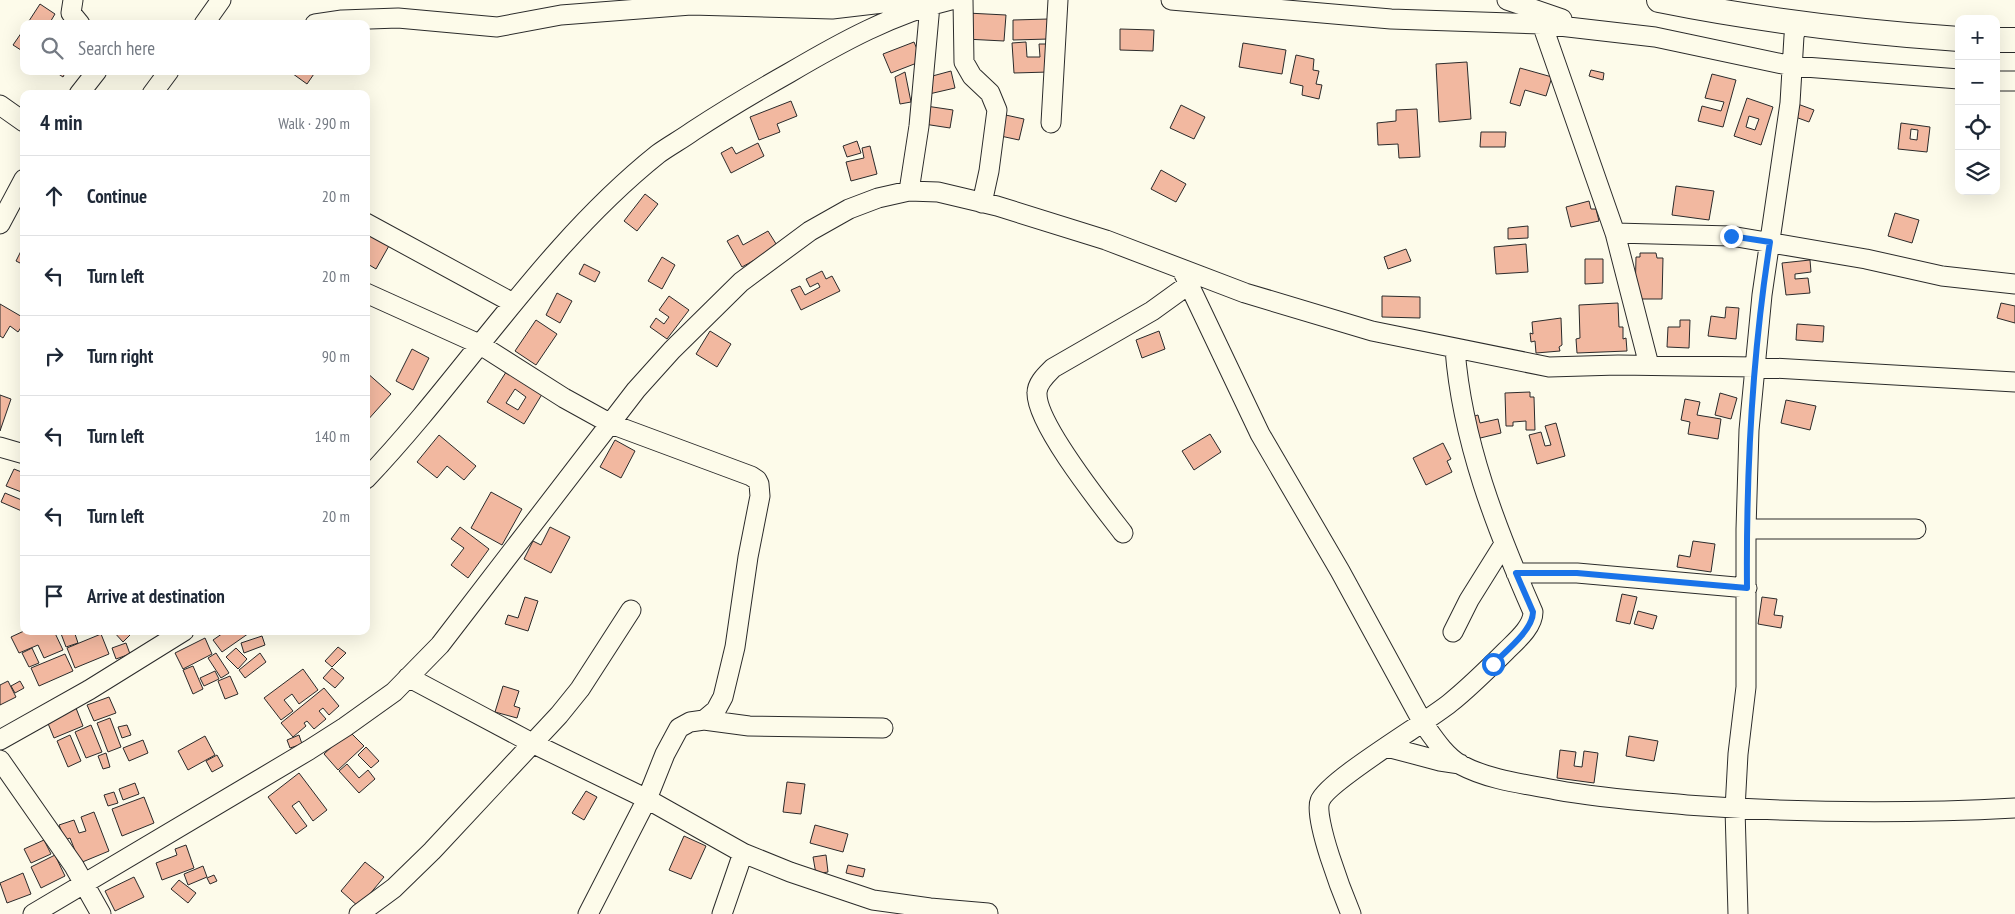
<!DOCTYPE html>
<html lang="en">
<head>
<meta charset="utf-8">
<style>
  body { margin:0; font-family:"PT Sans Narrow",sans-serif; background:#f2f2f3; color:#1f2937 }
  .controls { position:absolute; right:15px; top:15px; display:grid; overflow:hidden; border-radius:10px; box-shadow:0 5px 20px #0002 }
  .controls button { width:45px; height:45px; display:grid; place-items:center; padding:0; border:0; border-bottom:1px solid #e0e1e3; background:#fff; color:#1f2937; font:25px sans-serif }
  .stop { position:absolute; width:15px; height:15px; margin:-11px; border:4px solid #1a73e8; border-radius:50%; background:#fff }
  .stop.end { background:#1a73e8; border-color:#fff; box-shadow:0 1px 5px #0008 }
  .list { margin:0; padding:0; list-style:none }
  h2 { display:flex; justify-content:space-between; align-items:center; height:65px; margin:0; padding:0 20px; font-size:21px }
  h2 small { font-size:16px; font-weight:400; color:#747a83 }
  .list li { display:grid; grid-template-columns:32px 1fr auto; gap:15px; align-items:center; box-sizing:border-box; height:80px; padding:0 20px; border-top:1px solid #e0e1e3 }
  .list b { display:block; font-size:19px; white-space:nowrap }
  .list em { font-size:16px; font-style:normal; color:#747a83 }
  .icon { flex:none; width:28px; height:28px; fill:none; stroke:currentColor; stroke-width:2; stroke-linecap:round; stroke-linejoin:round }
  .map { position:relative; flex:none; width:2015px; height:914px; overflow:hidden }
  .search { position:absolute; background:#fff; box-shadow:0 5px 20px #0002; left:20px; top:20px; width:350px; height:55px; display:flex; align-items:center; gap:12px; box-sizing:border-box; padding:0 18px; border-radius:10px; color:#747a83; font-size:19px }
  .panel { position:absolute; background:#fff; box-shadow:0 5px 20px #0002; left:20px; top:90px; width:350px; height:545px; border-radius:10px }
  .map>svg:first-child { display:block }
  .building { fill:#f2b8a0; stroke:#2b2b2b; fill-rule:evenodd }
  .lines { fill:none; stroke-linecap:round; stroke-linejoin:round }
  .minor-casing { stroke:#2b2b2b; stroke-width:21 }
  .major-casing { stroke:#2b2b2b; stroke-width:26 }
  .minor { stroke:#fdfbea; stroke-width:19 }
  .major { stroke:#fdfbea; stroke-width:24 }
  .route { stroke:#1a73e8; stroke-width:6 }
</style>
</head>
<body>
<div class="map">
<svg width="2015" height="914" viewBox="0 0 2015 914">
  <rect width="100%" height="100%" fill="#fdfbea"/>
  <path class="building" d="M40,4L55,14L49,24H27Z
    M967,13L1006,15L1004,41L965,39Z
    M1049,19V39L1013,40V20Z
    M24,29V52L13,45Z
    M1120,29L1154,30L1153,51L1120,50Z
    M914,42L922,61L891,73L883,54Z
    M1026,42L1027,57H1040L1039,44H1048L1049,72L1014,73L1012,43Z
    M1243,43L1286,50L1282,74L1239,67Z
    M1296,55L1314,59L1313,70L1319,71L1316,84L1322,85L1319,99L1302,95L1303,86L1290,83Z
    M1467,62L1471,119L1439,122L1436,64Z
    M1520,68L1552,77L1546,96L1525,90L1520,106L1510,103Z
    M1591,70L1604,73L1603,80L1589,76Z
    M54,71H66L63,77Z
    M289,71H316L307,84Z
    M951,71L955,88L929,94L925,78Z
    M905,72L911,102L900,104L895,77Z
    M1712,74L1736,80L1723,127L1698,121L1702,106L1721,111L1724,102L1705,98Z
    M1747,98L1773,107L1761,145L1734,136ZM1749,116L1759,119L1755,130L1746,127Z
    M791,101L797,116L777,124L780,132L759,140L750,117Z
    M1795,103L1814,110L1809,122L1790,115Z
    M1181,105L1205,117L1194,139L1170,128Z
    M926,106L953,110L950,128L924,124Z
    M1417,109L1420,157L1399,158L1398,144L1378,145L1377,123L1396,121V110Z
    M1001,114L1024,119L1019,140L996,135Z
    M1901,123L1930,127L1927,152L1898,149ZM1911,129L1918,130L1917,140L1910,139Z
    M1481,132H1506L1505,147H1480Z
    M857,141L861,153L847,157L843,146Z
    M758,143L764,156L731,173L721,153L732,147L736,154Z
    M870,146L877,174L851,181L846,162L864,158L862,148Z
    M1161,170L1186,184L1176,202L1151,189Z
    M1676,186L1714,191L1709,220L1672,215Z
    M645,194L658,204L637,231L624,221Z
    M1589,201L1591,209H1596L1599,221L1571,227L1566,207Z
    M1895,213L1919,220L1912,243L1888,236Z
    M1528,226V238L1508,239V228Z
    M768,231L778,247L742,267L727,241L738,235L743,245Z
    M369,232L390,244L376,269L366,263V237Z
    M1526,244L1528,272L1496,274L1494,247Z
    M22,249L24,250V265L16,261Z
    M1406,249L1411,261L1388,269L1384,257Z
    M1640,253H1656L1657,258H1663L1662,299H1635L1636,257H1640Z
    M662,257L675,265L662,289L648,281Z
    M1585,259H1603V283L1585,284Z
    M1810,260L1811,272L1795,274V279L1808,278L1810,293L1786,295L1782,263Z
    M584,264L600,272L595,282L579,274Z
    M822,271L826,279L832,276L840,291L801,310L791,290L800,286L805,295L820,287L818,283L810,287L806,279Z
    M557,293L572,301L560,323L546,315Z
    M669,296L689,310L667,339L650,327L656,318L664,324L669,317L659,310Z
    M1382,296L1420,297V318L1382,317Z
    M1618,303L1619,327H1623V339L1626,338L1627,351L1577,353L1576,339L1580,338L1579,305Z
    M2001,303L2015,306V323L1997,318Z
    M0,304L24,318V323L18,332L10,326L3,338L0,336Z
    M1726,307L1739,308L1736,339L1708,336L1711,316L1725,318Z
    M1561,318L1562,345L1559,347L1560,351L1536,353L1535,341L1531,342L1530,333L1533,334L1532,322Z
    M536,320L557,334L536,365L515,351Z
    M1680,320H1690L1689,348L1667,347L1668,327H1680Z
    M1797,324L1824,326L1823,342L1796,340Z
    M710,331L731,344L717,367L696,354Z
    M1159,331L1165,349L1142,358L1136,340Z
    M412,349L429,358L413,390L396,381Z
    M508,369L544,391L524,424L487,402ZM515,389L526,397L518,410L506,403Z
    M366,372L391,394L366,422V397L370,395L366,391Z
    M1530,392V397H1534L1535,430H1526V421L1513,422V426H1506L1505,393Z
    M1720,393L1737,398L1731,419L1715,415Z
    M0,395L11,399L0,431Z
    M1685,399L1700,402L1697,415L1721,419L1718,439L1688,434L1690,422L1681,420Z
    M1786,400L1816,406L1810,430L1781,423Z
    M1478,415L1480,423L1498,419L1501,433L1472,440L1467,418Z
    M1556,423L1565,456L1537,464L1529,435L1541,432L1545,446L1551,445L1545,426Z
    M1210,434L1221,452L1194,470L1182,451Z
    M439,435L476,466L464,480L447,466L437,478L417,462Z
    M615,440L635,451L621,478L600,467Z
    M1443,443L1451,459L1447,461L1452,472L1426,485L1413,458Z
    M14,469L24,473V493L6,486Z
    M491,492L522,509L502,545L471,528Z
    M5,493L24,501V512L1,502Z
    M460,527L489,549L468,578L451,565L464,548L451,539Z
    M550,527L570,537L551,573L524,559L533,541L541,545Z
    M1693,541L1715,544L1711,572L1677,567L1679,555L1690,557Z
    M1622,594L1637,597L1630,624L1616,621Z
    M525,597L538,601L528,631L505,624L508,615L518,618Z
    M1762,597L1777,599L1774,615L1783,616L1781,628L1758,624Z
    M1638,611L1657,616L1653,629L1634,624Z
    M24,631H54L63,650L44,658L38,645L19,653L11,637Z
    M60,631H74L78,643L66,647Z
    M113,631H134L123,642Z
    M226,631H252L222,652L213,640Z
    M101,634L109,654L75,668L67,648Z
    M262,636L265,645L244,653L241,643Z
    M205,638L212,654L183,669L175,653Z
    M126,643L130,654L116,659L112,648Z
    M338,647L346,653L332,667L325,661Z
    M32,648L39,663L29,667L22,653Z
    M236,648L247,659L238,669L226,657Z
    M216,653L229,673L221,678L208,658Z
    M260,653L266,662L245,678L239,670Z
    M65,654L73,671L39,686L31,668Z
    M193,666L203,689L193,694L183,670Z
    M332,668L344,678L335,688L323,678Z
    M303,669L318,690L299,704L292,694L284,700L293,711L281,720L264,698Z
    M215,671L219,679L204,686L200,678Z
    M230,676L238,694L225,699L218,681Z
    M8,681L16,697L0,705V685Z
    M20,681L24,688L15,693L11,686Z
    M503,686L519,691L514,706L520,708L517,718L495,712Z
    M324,688L339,706L329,715L323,708L319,711L326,719L314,729L307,721L304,723L306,726L293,737L281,723Z
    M109,697L116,713L94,721L87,705Z
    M76,708L83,726L54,738L47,721Z
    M110,718L121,747L108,752L97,723Z
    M91,725L102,752L86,758L75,732Z
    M127,725L131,735L122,738L118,727Z
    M349,731L364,746L338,770L324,754Z
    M70,735L81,761L68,767L57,741Z
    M299,735L302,744L290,748L287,740Z
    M205,736L215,755L188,770L178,751Z
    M1629,736L1658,741L1654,761L1626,756Z
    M143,740L148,753L129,761L123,748Z
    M366,747L379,761L371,768L358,755Z
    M1560,750L1576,752L1574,766L1582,767L1584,751L1598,753L1594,783L1557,778Z
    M106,753L110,767L103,769L98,756Z
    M217,755L223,766L212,772L206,761Z
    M347,764L359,778L368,770L375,779L359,793L339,771Z
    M299,773L327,810L313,821L299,801L292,806L307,826L296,834L268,797Z
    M787,782L805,784L801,814L783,812Z
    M135,783L139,794L123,800L119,789Z
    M586,791L597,797L584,820L572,813Z
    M114,792L118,803L108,806L104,795Z
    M144,797L154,823L122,836L112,809Z
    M94,812L109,851L80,863L70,838L65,840L59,825L74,820L79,833L86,831L81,817Z
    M815,825L848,834L843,852L810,843Z
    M684,836L706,846L691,879L669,870Z
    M44,840L51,854L31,863L24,849Z
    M186,845L194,868L162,880L156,863L177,855L175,849Z
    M55,855L65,876L41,888L31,867Z
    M826,855L828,872L816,874L813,857Z
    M365,862L384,877L359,907L341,891Z
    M848,865L865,869L863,877L846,873Z
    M203,866L207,877L188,885L184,874Z
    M23,873L31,894L7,903L0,883Z
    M214,875L217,881L210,884L207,878Z
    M134,877L144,897L115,911L105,891Z
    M179,880L196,893L188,903L171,889Z"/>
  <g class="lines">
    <defs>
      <path id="minor" d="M73,0L71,13L80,24
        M963,0L964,62L972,76L990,93L997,110L989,171L982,203
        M1171,0L1391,19L1542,24L1655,37L1792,66L1959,79
        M1507,0L1562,19
        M204,24L221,0
        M315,24L342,20L398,18L497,27L561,15L691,5L832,9L883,3L923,4
        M1542,24L1615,233L1649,365
        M1996,81H2015
        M79,94L97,71
        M152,94L169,71
        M0,105L24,122
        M1051,123L1058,0
        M909,191L919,126L930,5
        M366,223L513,303
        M0,224L24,179
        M1615,233L1731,236L1866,259L1942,276L2015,284
        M1182,270L1260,434L1340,571L1423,723C1433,737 1445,756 1461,765C1489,780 1525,784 1556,790C1599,798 1643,801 1687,805C1796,813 1905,814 2015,808
        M366,293L479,344L564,398L611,424L751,476L757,480L759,484L760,496L748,557L735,647L723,697L716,710L704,720L690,722L679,728L665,754L647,799L588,914
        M0,447L24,454
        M366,479C466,374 543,246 658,154C669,146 682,139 693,131C725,110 757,91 789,73C840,43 894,13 951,0
        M1746,529H1916
        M1123,533C1103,507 1036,424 1037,393C1037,383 1046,375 1053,368L1152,311L1188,285
        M1516,573H1577L1747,588
        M1453,632L1469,600L1504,544
        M408,677L532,743L647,799L743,853L790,872L873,900L930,908L988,913
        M704,720L749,726L883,728
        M0,740L89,690L184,631
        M1387,747L1440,761L1460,764
        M0,760L74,866L101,914
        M33,914L309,750L345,727L394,692L440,645L636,390L672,350L741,282L810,231L849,209L878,198L909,191L938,192L997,206L1106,240L1245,293L1372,331L1549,367L1618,365L1755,367L2015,382
        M359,914L394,888L432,851L559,715L580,689L631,610
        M722,914L743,853
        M1351,914C1343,895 1313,818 1320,801C1327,781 1427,722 1450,703C1470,687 1488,669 1506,651C1516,641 1533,627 1533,612C1496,528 1462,441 1455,349
        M1738,914L1735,809L1738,754L1746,687V529L1749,430L1762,295L1790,103L1794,36L1798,24"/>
      <path id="major" d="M1659,0C1758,20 1858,32 1959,39
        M1996,40H2015"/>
    </defs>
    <use href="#minor" class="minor-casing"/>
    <use href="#major" class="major-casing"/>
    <use href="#minor" class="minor"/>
    <use href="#major" class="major"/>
  </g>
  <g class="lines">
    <path class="route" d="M1493,664C1505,652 1533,630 1533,612L1516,573H1577L1747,588C1746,472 1752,356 1770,242L1731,236"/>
  </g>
</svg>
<div class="controls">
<button>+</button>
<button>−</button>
<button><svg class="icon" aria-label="locate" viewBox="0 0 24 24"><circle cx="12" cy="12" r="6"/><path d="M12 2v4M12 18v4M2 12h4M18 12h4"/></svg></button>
<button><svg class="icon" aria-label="layers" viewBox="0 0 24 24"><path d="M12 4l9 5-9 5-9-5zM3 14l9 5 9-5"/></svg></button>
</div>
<div class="stop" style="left:1493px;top:664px"></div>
<div class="stop end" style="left:1731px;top:236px"></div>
<div class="search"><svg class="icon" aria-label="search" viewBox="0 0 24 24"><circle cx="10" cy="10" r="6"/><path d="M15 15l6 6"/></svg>Search here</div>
<section class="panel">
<h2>4 min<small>Walk · 290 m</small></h2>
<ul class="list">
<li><svg class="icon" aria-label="ahead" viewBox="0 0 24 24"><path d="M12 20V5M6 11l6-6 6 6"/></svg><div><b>Continue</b></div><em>20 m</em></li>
<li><svg class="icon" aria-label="left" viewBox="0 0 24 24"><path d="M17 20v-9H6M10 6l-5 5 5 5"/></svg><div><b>Turn left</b></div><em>20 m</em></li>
<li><svg class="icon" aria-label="right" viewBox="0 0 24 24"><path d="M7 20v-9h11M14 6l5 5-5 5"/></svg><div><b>Turn right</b></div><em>90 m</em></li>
<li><svg class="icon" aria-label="left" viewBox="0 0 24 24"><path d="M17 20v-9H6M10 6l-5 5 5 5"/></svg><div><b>Turn left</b></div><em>140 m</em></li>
<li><svg class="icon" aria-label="left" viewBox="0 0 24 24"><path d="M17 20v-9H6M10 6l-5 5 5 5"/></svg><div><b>Turn left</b></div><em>20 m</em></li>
<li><svg class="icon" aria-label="arrive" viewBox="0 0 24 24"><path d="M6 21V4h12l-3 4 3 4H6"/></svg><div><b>Arrive at destination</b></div></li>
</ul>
</section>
</div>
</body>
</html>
